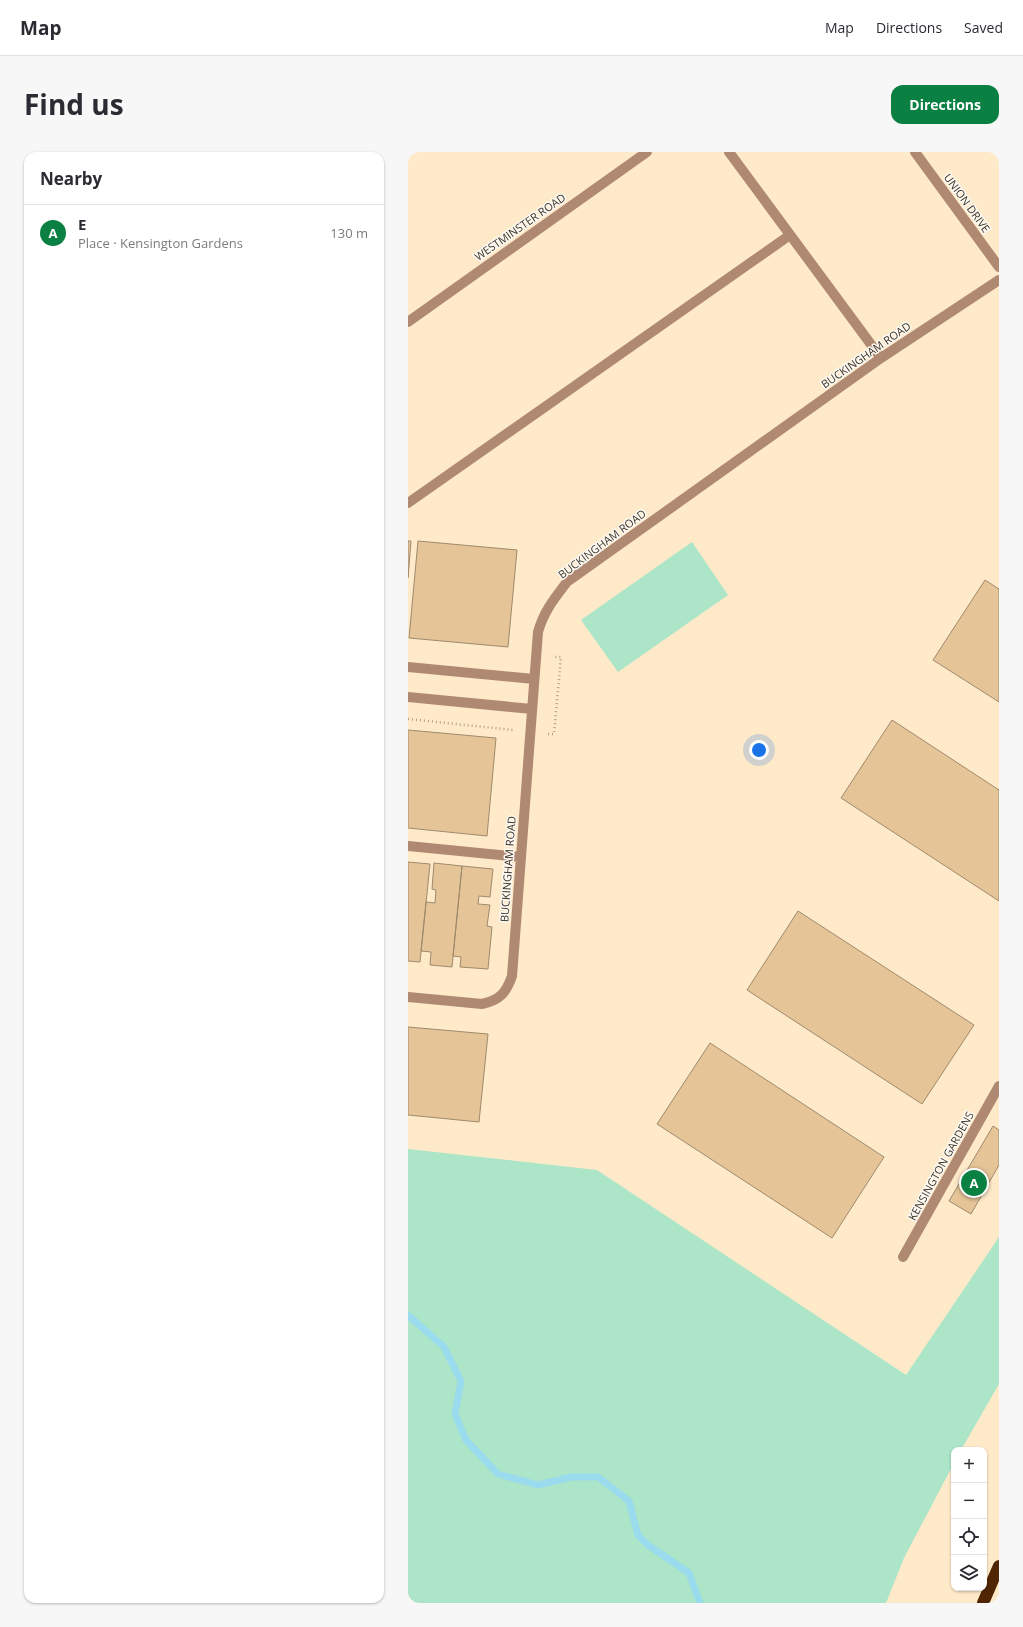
<!DOCTYPE html>
<html lang="en">
<head>
<meta charset="utf-8">
<style>
  body { margin:0; font-family:"Open Sans",sans-serif; background:#f7f7f7; color:#2b2b33 }
  .controls { position:absolute; right:12px; bottom:12px; display:grid; overflow:hidden; border-radius:8px; box-shadow:0 1px 3px #0004 }
  .controls button { width:36px; height:36px; display:grid; place-items:center; padding:0; border:0; border-bottom:1px solid #e1e1e2; background:#fff; color:#2b2b33; font:20px sans-serif }
  .you { position:absolute; left:351px; top:598px; width:14px; height:14px; margin:-10px; border:3px solid #fff; border-radius:50%; background:#1a73e8; box-shadow:0 0 0 6px #1a73e833 }
  .badge { display:grid; place-items:center; width:26px; height:26px; border-radius:50%; background:#0b8043; color:#fff; font-size:13px; font-weight:700 }
  .pin { position:absolute; translate:-50% -50%; border:2px solid #fff; box-shadow:0 1px 4px #0006 }
  .list { margin:0; padding:0; list-style:none }
  h2 { display:flex; justify-content:space-between; align-items:center; height:52px; margin:0; padding:0 16px; font-size:17px }
  h2 small { font-size:13px; font-weight:400; color:#7c7c81 }
  .list li { display:grid; grid-template-columns:26px 1fr auto; gap:12px; align-items:center; box-sizing:border-box; height:56px; padding:0 16px; border-top:1px solid #e1e1e2 }
  .list b { display:block; font-size:15px; white-space:nowrap }
  .list p { margin:0; font-size:13px; white-space:nowrap; color:#7c7c81 }
  .list em { font-size:13px; font-style:normal; color:#7c7c81 }
  .icon { flex:none; width:22px; height:22px; fill:none; stroke:currentColor; stroke-width:2; stroke-linecap:round; stroke-linejoin:round }
  .map { position:relative; flex:none; width:591px; height:1451px; overflow:hidden; border-radius:12px }
  header { display:flex; align-items:center; gap:24px; box-sizing:border-box; height:56px; padding:0 20px; background:#fff; border-bottom:1px solid #e1e1e2 }
  header strong { font-size:19px }
  nav { display:flex; gap:22px; margin-inline-start:auto; font-size:14px }
  .intro { display:flex; align-items:center; justify-content:space-between; box-sizing:border-box; height:96px; padding:0 24px }
  h1 { margin:0; font-size:28px }
  .button { padding:10px 18px; border-radius:12px; background:#0b8043; color:#fff; font-size:14px; font-weight:700 }
  main { display:flex; gap:24px; padding:0 24px }
  aside { flex:1; background:#fff; border-radius:12px; box-shadow:0 1px 3px #0004 }
  .map>svg:first-child { display:block }
  .green { fill:#ace5c8 }
  .lines { fill:none; stroke-linecap:round; stroke-linejoin:round }
  .stream { stroke:#9bdbee; stroke-width:7 }
  .building { fill:#e5c497; stroke:#9f8a6e }
  .path { stroke:#b0a088; stroke-width:2.5; stroke-dasharray:1 3; stroke-linecap:butt }
  .minor { stroke:#b08972; stroke-width:10 }
  .highway { stroke:#502503; stroke-width:12 }
  .labels { text-anchor:middle; stroke-width:3; stroke-linejoin:round; paint-order:stroke }
  .street-label { font-size:11px; fill:#3d3528; stroke:#fdf9f3 }
</style>
</head>
<body>
<header>
<strong>Map</strong>
<nav><a>Map</a><a>Directions</a><a>Saved</a></nav>
</header>
<div class="intro"><h1>Find us</h1><a class="button">Directions</a></div>
<main>
<aside>
<h2>Nearby<small></small></h2>
<ul class="list">
<li><span class="badge">A</span><div><b>E</b><p>Place · Kensington Gardens</p></div><em>130 m</em></li>
</ul>
</aside>
<div class="map">
<svg width="591" height="1451" viewBox="0 0 591 1451">
  <rect width="100%" height="100%" fill="#fee9c9"/>
  <path class="green" d="M284,390L320,443L210,520L173,468Z
    M0,997L189,1018L498,1223L591,1085V1232L553,1298H546V1311L496,1406L478,1451H0Z"/>
  <g class="lines">
    <path class="stream" d="M0,1163L36,1195L53,1229L47,1262L58,1288L90,1322L130,1333L163,1325H190L221,1349L230,1383L240,1393L281,1421L292,1451"/>
  </g>
  <path class="building" d="M0,389H3L0,426Z
    M10,389L109,398L100,495L1,486Z
    M577,428L591,437V550L525,508Z
    M484,568L591,638V749L433,646Z
    M0,578L88,586L79,684L0,676Z
    M0,710L22,712L12,810L0,809Z
    M26,711L54,714L44,815L22,813L23,800L13,799L18,750L27,751L28,738L24,737Z
    M54,714L85,717L82,745L71,744L70,752L82,753L79,774L84,775L80,817L52,815L53,805L45,804Z
    M390,759L566,873L514,952L339,838Z
    M0,875L80,882L71,970L0,963Z
    M302,891L476,1005L424,1086L249,972Z
    M585,974L591,978V1013L563,1062L541,1049Z"/>
  <g class="lines">
    <path class="path" d="M0,567L105,578
      M140,582H146L153,505H145"/>
    <path class="minor" d="M321,0L473,206
      M507,0L591,115
      M0,170L239,0
      M0,351L382,83
      M0,515L126,527
      M0,545L124,557
      M0,694L113,705
      M0,845L74,852C92,848 98,841 104,824L130,480C136,459 146,447 159,430L473,206L591,128
      M495,1105L591,934"/>
    <path class="highway" d="M575,1451L591,1414"/>
  </g>
  <g class="labels">
    <g class="street-label">
      <text transform="translate(559 51) rotate(54)" y="4">UNION DRIVE</text>
      <text transform="translate(112 75) rotate(-35)" y="4">WESTMINSTER ROAD</text>
      <text transform="translate(458 203) rotate(-35)" y="4">BUCKINGHAM ROAD</text>
      <text transform="translate(194 392) rotate(-37)" y="4">BUCKINGHAM ROAD</text>
      <text transform="translate(100 717) rotate(-86)" y="4">BUCKINGHAM ROAD</text>
      <text transform="translate(533 1014) rotate(-61)" y="4">KENSINGTON GARDENS</text>
    </g>
  </g>
</svg>
<div class="controls">
<button>+</button>
<button>−</button>
<button><svg class="icon" aria-label="locate" viewBox="0 0 24 24"><circle cx="12" cy="12" r="6"/><path d="M12 2v4M12 18v4M2 12h4M18 12h4"/></svg></button>
<button><svg class="icon" aria-label="layers" viewBox="0 0 24 24"><path d="M12 4l9 5-9 5-9-5zM3 14l9 5 9-5"/></svg></button>
</div>
<div class="you"></div>
<div class="pin badge" style="left:566px;top:1031px">A</div>
</div>
</main>
</body>
</html>
